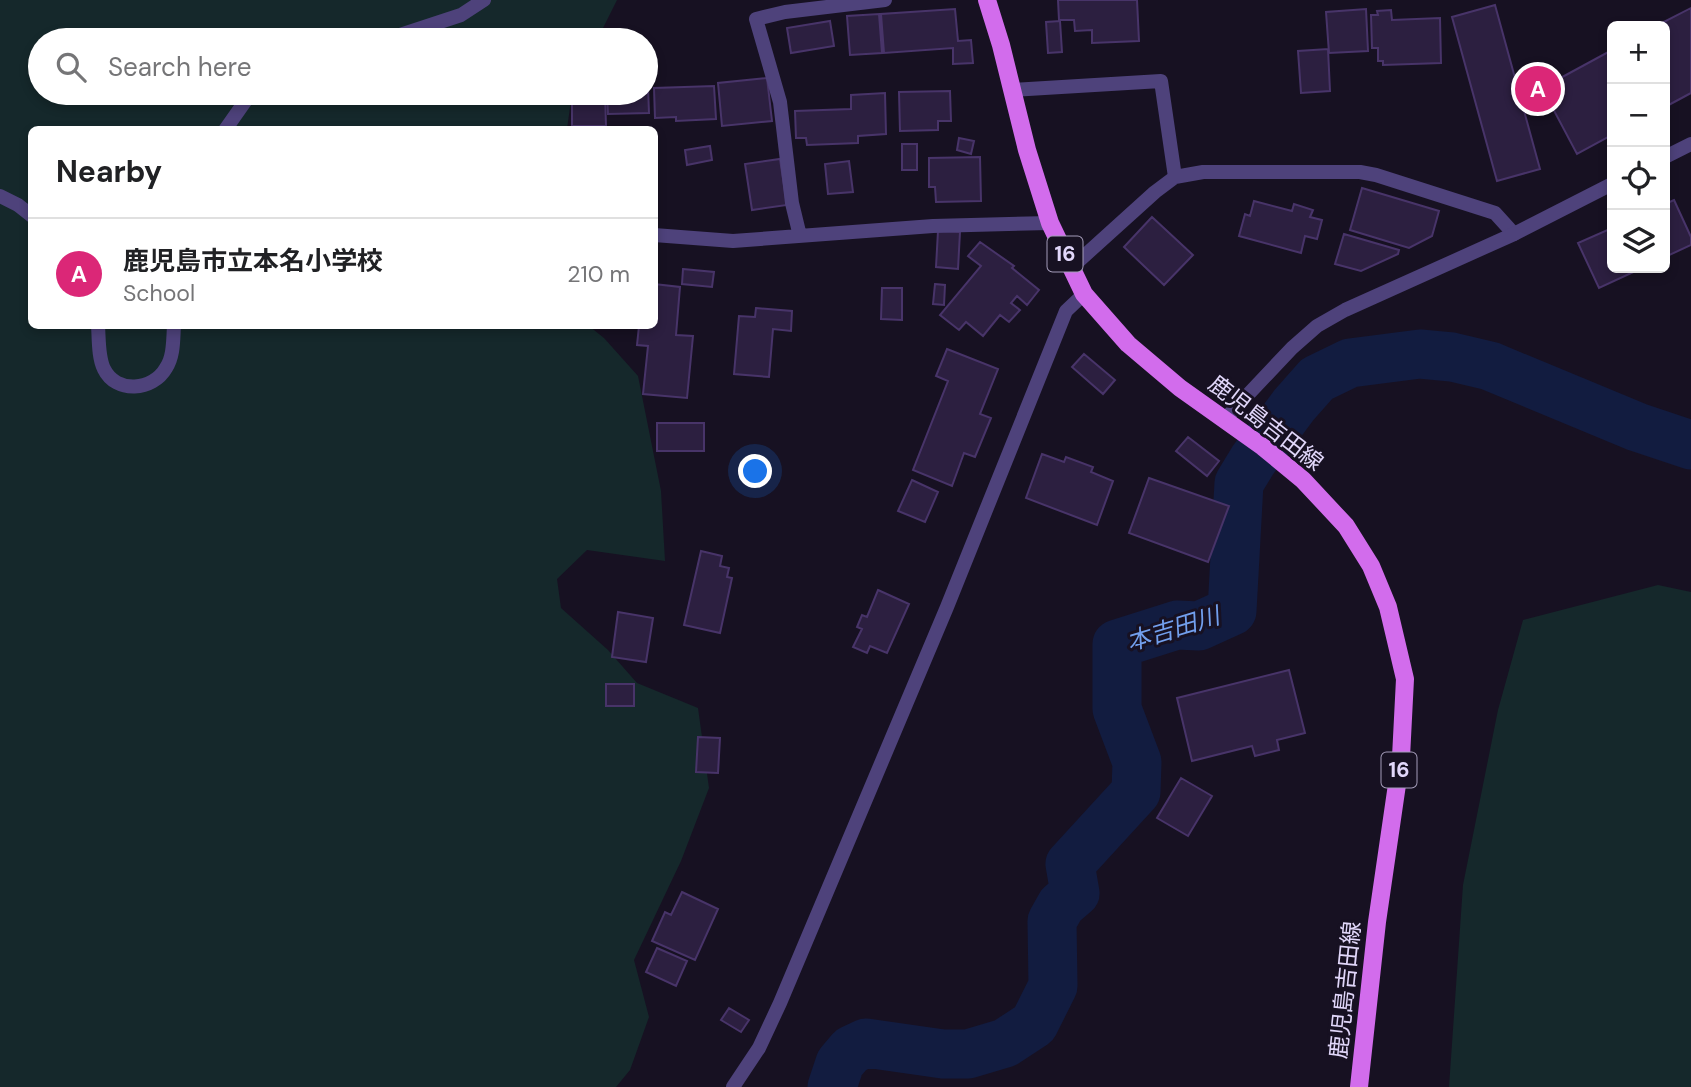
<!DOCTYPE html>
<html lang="en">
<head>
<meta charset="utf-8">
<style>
  body { margin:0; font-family:"DM Sans","Noto Sans JP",sans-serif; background:#f2f2f2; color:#202124 }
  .controls { position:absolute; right:21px; top:21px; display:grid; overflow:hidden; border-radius:10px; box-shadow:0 4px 10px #0003 }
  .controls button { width:63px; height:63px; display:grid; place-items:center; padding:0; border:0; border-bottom:2px solid #e0e0e0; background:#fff; color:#202124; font:35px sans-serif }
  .you { position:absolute; left:756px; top:472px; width:24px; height:24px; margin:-18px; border:5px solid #fff; border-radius:50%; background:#1a73e8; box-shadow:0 0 0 10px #1a73e833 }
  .badge { display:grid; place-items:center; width:46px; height:46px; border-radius:50%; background:#db2777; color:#fff; font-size:23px; font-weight:700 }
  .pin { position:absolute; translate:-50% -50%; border:4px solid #fff; box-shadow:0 2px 7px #0006 }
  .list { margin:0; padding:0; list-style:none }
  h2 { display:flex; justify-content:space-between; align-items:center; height:91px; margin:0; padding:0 28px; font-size:30px }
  h2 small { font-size:23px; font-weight:400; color:#757577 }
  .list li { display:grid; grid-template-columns:46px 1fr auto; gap:21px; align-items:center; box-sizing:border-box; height:112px; padding:0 28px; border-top:2px solid #e0e0e0 }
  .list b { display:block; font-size:26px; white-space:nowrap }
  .list p { margin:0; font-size:23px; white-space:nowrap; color:#757577 }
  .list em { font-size:23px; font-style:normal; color:#757577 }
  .icon { flex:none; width:38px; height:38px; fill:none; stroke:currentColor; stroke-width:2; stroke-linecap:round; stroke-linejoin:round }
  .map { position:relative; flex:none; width:1691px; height:1087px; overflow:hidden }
  .search { position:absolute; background:#fff; box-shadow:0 4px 10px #0003; left:28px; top:28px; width:630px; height:77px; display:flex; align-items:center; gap:18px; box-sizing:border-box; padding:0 24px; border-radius:38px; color:#757577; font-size:26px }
  .panel { position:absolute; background:#fff; box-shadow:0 4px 10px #0003; left:28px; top:126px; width:630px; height:203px; border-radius:10px }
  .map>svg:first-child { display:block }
  .green { fill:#15282b }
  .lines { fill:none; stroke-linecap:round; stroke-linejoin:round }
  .river { stroke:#121c40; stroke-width:49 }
  .building { fill:#2c1f40; stroke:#483469; stroke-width:2 }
  .minor { stroke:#4e427b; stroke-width:14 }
  .tertiary { stroke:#4e427b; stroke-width:14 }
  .primary { stroke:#d26cec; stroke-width:18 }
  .labels { text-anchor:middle; stroke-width:6; stroke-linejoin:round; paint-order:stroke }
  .shield { fill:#171122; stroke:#a49cb9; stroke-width:2 }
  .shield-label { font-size:21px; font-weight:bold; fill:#e1d7fa }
  .street-label { font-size:23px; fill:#e1d7fa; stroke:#171122 }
  .water-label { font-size:24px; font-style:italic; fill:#729fed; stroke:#171122 }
</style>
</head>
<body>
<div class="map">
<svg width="1691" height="1087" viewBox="0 0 1691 1087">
  <rect width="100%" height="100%" fill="#171122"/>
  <path class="green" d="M0,0H617L597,40H40V93H572L567,129L32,130V326H589L604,338L638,376L661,491L665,561L587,550L557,579L561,608L608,650L637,683L698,708L709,788L681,861L634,960L649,1017L630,1070L616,1087H0Z
    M1658,585L1691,592V1087H1449L1463,885L1498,710L1523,620Z"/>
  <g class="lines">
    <path class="river" d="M832,1087L840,1063L851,1050L866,1043L943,1054H968L1005,1043L1034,1024L1053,986L1052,921L1061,905L1075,893L1070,864L1136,792L1137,762L1117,709V644L1177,625L1199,626L1232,611L1239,483L1253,460L1294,405L1317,379L1350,363L1420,354L1452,357L1490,366L1637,427L1691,445"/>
  </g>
  <path class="building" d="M1058,0H1137L1139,41L1092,43V30L1075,31L1074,20H1059Z
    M1495,5L1540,169L1497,181L1452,17Z
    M1691,8V93L1665,107V26H1656Z
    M955,9L958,41L971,40L973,63L953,64V48L884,53L881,14Z
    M1366,9L1368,51L1329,53L1326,12Z
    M1391,10L1392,20L1440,18L1441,63L1383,65V61H1378V48H1372L1371,15H1378L1377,11Z
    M879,14L882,53L850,55L847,16Z
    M830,21L834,46L791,53L787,28Z
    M1060,21L1062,52L1048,53L1046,22Z
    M1328,49L1330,91L1301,93L1298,51Z
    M1612,50V135L1577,154L1542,88Z
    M767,78L772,121L722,126L718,83Z
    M714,86L716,119L676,121V117L655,118L654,88Z
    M646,87H648L649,113L608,114L607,93H646Z
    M950,91L951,121H938V130L900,131L899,92Z
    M885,93L886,134L858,136V143L807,145L806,138H796L795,111L851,109V95Z
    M605,95L606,126H572V96Z
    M959,138L974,141L971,154L957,150Z
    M902,144H917V170H902Z
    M710,146L712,160L687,165L685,150Z
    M980,157L981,201L936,202L935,187H929V158Z
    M780,159L787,205L752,210L745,164Z
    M849,161L853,192L828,194L825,164Z
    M1362,188L1439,211L1432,236L1409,248L1350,230Z
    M1674,200L1691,237V245L1665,257V204Z
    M1254,201L1292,211L1294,204L1313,210L1310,217L1322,220L1317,239L1305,236L1301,253L1239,236L1245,214L1250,216Z
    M1152,217L1193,255L1164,285L1124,247Z
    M1612,228V268H1642L1599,288L1578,243Z
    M938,231L960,232L958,269L936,267Z
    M1344,234L1399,250L1398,254L1361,271L1335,264Z
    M980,242L1014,266L1012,268L1039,290L1027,305L1017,296L1011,303L1020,310L1009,322L1000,315L983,336L966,322L959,330L940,315L981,266L968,256Z
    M683,269L714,272L712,287L682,284Z
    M654,284L680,287L676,335L693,336L687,398L643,394L648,346L637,345L639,326H654Z
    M935,284L945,285L944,305L933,304Z
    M882,288H902V320L881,319Z
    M756,308L792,311L791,331L773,329L769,377L734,374L739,316L755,317Z
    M947,349L998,369L980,414L991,418L975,457L964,453L952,486L913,470L948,381L936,376Z
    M1084,354L1115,380L1103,394L1072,367Z
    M657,423H704V451H657Z
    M1188,437L1219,461L1207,476L1176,451Z
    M1042,454L1064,462L1066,457L1093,467L1091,472L1113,481L1097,525L1026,498Z
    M1149,478L1229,506L1208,562L1129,533Z
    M912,480L938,492L925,522L898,511Z
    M701,551L722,556L720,566L729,568L727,577L732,578L720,633L684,625Z
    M878,590L909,604L887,653L870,646L867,653L853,647L862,629L857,627L862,615L867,617Z
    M618,612L653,618L646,662L612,657Z
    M1289,670L1305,733L1277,740L1279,750L1255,756L1252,746L1192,761L1177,698Z
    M606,684H634V706H606Z
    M698,737L720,738L718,773L696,772Z
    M1181,778L1212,796L1188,836L1157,818Z
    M682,892L718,909L695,960L652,941L665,912L671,915Z
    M657,948L687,961L676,986L646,972Z
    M729,1008L749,1020L741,1032L721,1020Z"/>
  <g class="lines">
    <path class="minor" d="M385,40L461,15L484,0
      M1012,90L1161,81L1175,177
      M225,130L251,93
      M0,196L18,205L32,216
      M654,235L733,241L933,226L1050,223
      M800,236L792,203L780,102L756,19L785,12L885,0
      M1072,267L1155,192L1175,177L1203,172H1360L1376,175L1495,213L1514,234
      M98,326C99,338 98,357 104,369C116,394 153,391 166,368C174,356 173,339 174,326"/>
    <path class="tertiary" d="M1665,157L1691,144
      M1224,420L1292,348L1317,326L1345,310L1514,234L1612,184
      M733,1087L759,1048L780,1003L947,607L1066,311L1084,294"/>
    <path class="primary" d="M987,0L1001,45L1027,150L1050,223L1084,294L1128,344L1180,388L1263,447L1303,480L1346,526L1371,566L1388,607L1405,679L1401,757L1377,922L1359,1087"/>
  </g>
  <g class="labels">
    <g class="shield">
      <rect x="1047.5" y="236.5" width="35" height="35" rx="5"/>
      <rect x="1381.5" y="752.5" width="35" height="35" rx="5"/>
    </g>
    <g class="shield-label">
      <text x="1065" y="261">16</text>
      <text x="1399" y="777">16</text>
    </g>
    <g class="street-label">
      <text transform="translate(1266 423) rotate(38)" y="8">鹿児島吉田線</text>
      <text transform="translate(1345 990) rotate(-84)" y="8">鹿児島吉田線</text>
    </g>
    <g class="water-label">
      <text transform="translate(1173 629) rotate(-17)" y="8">本吉田川</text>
    </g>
  </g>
</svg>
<div class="controls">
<button>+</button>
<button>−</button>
<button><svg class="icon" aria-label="locate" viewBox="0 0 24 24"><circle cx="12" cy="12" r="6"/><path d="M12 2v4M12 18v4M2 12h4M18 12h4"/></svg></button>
<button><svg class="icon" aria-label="layers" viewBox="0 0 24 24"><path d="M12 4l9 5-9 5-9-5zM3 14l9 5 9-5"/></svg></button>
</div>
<div class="you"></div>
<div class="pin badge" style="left:1538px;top:89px">A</div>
<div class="search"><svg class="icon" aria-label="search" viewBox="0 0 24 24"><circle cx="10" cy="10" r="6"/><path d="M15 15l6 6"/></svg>Search here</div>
<section class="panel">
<h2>Nearby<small></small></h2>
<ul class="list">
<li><span class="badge">A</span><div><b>鹿児島市立本名小学校</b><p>School</p></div><em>210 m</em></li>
</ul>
</section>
</div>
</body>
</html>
